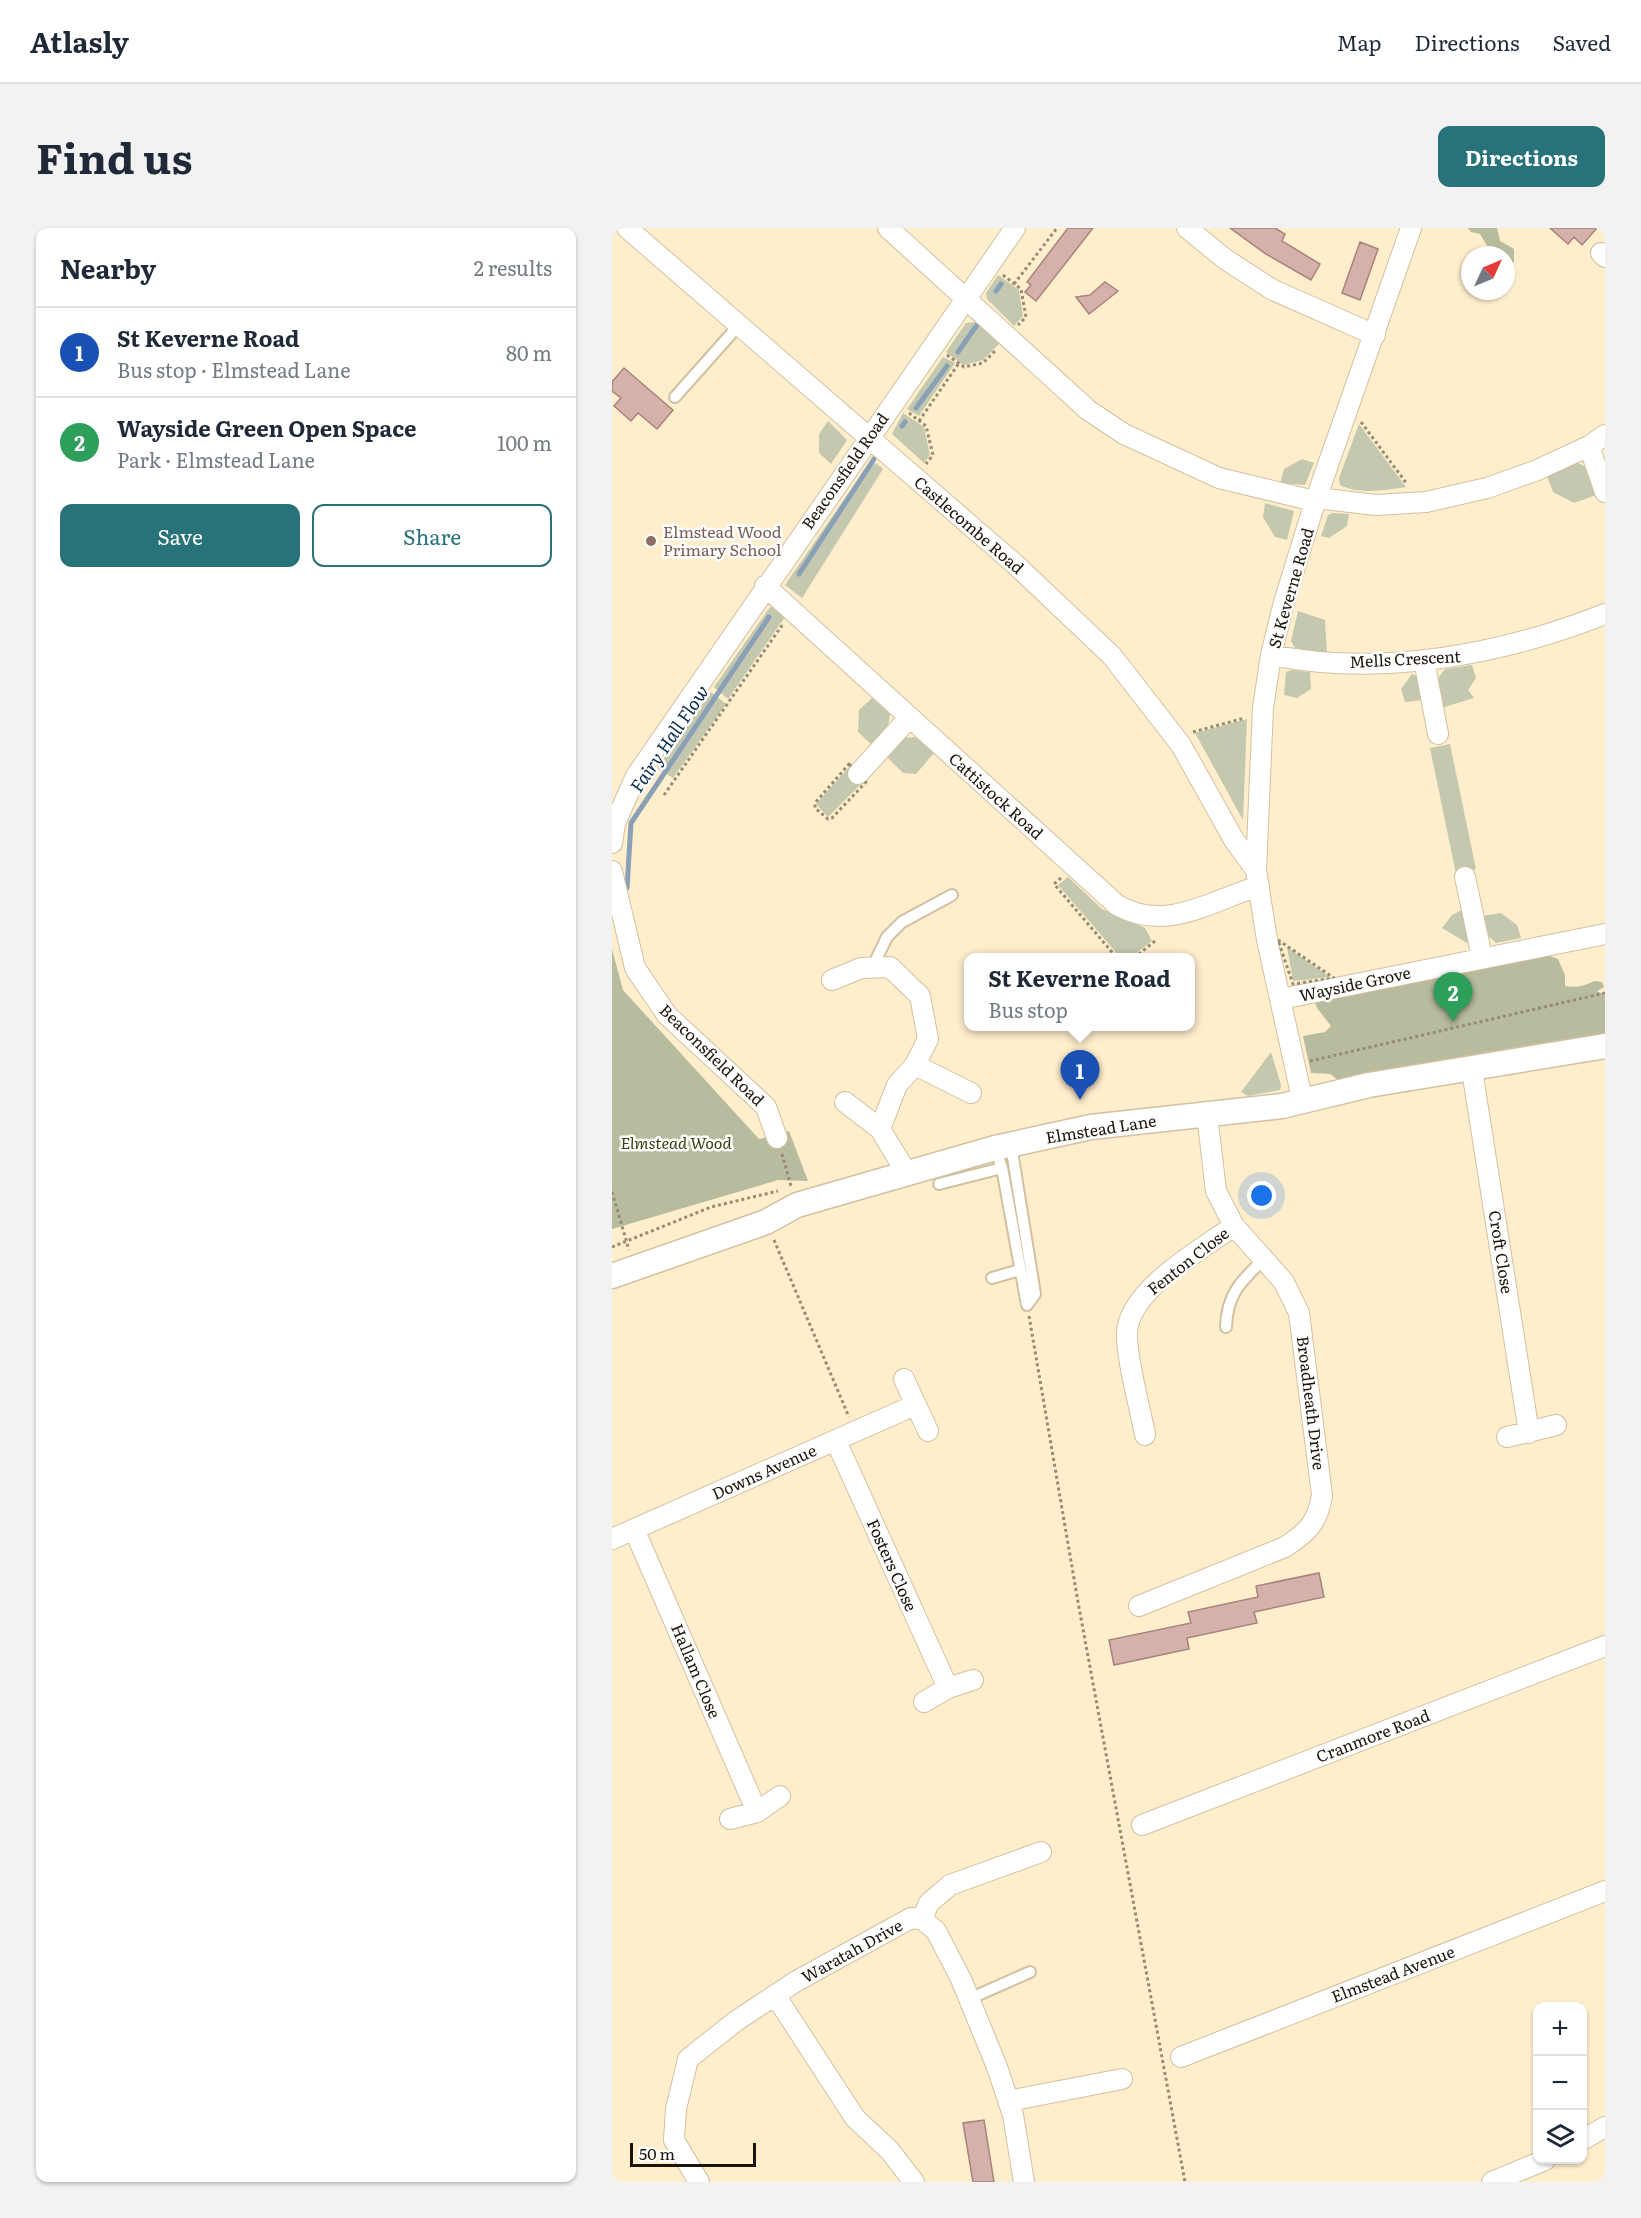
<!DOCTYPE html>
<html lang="en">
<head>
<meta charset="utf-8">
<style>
  body { margin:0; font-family:Literata,serif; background:#f2f2f3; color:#1f2937 }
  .controls { position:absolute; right:18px; bottom:18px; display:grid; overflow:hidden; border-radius:12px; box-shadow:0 2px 4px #0004 }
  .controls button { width:54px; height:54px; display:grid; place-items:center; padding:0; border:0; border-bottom:2px solid #e0e1e3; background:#fff; color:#1f2937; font:30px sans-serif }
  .compass { position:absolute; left:849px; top:18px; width:54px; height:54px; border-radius:50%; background:#fff; box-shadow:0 2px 4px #0004; rotate:46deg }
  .scale { position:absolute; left:18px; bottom:15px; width:126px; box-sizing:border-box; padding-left:6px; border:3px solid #1b1509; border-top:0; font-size:16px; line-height:21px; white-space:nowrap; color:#1b1509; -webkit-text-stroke:4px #fdfdfd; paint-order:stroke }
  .you { position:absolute; left:650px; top:968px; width:21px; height:21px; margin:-15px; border:4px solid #fff; border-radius:50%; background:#1a73e8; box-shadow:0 0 0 9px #1a73e833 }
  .badge { display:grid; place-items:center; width:39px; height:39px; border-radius:50%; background:#28727a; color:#fff; font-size:20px; font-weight:700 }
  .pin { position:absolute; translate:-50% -50px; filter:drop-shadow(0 2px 3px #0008) }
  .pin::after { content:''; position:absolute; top:32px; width:21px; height:18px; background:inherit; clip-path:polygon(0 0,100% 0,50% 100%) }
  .popup { position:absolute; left:352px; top:725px; width:231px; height:78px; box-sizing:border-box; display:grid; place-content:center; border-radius:12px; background:#fff; filter:drop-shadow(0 2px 4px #0005); font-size:20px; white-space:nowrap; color:#747a83 }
  .popup b { font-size:22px; color:#1f2937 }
  .popup::after { content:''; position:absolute; left:50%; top:100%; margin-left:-12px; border:12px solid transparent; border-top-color:#fff }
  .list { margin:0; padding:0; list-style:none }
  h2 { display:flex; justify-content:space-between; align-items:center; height:78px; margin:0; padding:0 24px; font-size:26px }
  h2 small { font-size:20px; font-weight:400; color:#747a83 }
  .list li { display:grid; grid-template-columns:39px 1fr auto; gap:18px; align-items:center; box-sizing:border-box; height:90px; padding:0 24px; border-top:2px solid #e0e1e3 }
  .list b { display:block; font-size:22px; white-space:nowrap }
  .list p { margin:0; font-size:20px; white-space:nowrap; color:#747a83 }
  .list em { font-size:20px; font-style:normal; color:#747a83 }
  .actions { display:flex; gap:12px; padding:18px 24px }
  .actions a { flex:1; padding:14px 0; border:2px solid #28727a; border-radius:12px; text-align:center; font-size:21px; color:#28727a }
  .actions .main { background:#28727a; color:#fff }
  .icon { flex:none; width:33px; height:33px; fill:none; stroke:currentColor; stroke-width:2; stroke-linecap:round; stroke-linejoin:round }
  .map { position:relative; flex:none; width:993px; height:1954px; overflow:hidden; border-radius:12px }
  header { display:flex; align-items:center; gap:36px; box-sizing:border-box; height:84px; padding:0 30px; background:#fff; border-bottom:2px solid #e0e1e3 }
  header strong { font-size:28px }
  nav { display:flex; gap:33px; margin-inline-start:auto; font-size:21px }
  .intro { display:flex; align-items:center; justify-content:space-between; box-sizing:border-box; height:144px; padding:0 36px }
  h1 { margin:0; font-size:42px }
  .button { padding:15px 27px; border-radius:12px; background:#28727a; color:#fff; font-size:21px; font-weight:700 }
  main { display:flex; gap:36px; padding:0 36px }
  aside { flex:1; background:#fff; border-radius:12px; box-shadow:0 2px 4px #0004 }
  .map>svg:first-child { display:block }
  .green { fill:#c3c8ae }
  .forest { fill:#b7bc9e }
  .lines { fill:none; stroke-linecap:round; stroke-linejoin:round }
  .stream { stroke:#8aa0b6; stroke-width:5 }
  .building { fill:#d4b2ab; stroke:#a8837b; stroke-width:1.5 }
  .service-casing { stroke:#d2c1a1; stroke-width:14 }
  .minor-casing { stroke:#d2c1a1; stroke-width:22 }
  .tertiary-casing { stroke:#d2c1a1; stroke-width:27 }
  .path { stroke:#978b73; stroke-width:3; stroke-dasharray:3 3; stroke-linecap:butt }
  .service { stroke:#fff; stroke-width:10 }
  .minor { stroke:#fff; stroke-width:20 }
  .tertiary { stroke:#fff; stroke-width:24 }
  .education-dot { fill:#8d6e63; stroke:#fdfdfd; stroke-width:2 }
  .labels { text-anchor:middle; stroke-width:5; stroke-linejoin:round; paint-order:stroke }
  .street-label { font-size:16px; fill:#1b1509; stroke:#fdfdfd }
  .education-label { font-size:16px; fill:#785e54; stroke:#fdfdfd; text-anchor:start }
  .park-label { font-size:16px; font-style:italic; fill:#3c410f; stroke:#fdfdfd }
  .water-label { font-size:18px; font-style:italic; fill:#072b4b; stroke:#fdfdfd }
</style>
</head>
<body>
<header>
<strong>Atlasly</strong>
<nav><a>Map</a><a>Directions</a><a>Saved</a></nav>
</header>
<div class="intro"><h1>Find us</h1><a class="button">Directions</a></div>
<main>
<aside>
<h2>Nearby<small>2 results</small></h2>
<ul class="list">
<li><span class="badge" style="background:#1a4fb4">1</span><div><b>St Keverne Road</b><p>Bus stop · Elmstead Lane</p></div><em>80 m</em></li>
<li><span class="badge" style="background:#2e9e5b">2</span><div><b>Wayside Green Open Space</b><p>Park · Elmstead Lane</p></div><em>100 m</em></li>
</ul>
<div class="actions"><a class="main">Save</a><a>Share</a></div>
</aside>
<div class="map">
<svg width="993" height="1954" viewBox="0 0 993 1954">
  <rect width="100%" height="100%" fill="#fec"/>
  <path class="green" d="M386,47L407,62L411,88L402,98L375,71L374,65Z
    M364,94L387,116L371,132L351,137L334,124L354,95Z
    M331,129L343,135L307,188L295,181Z
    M291,185L312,199L318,227L312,235L280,206Z
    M216,193L235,212L219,236L207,225V206Z
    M747,196L794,259C774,262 747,267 728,257L727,250Z
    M690,231L702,235L693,257L668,255L672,241Z
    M964,234L974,239L984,267L962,275L941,264L935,248Z
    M264,235L271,241L190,370L173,357L253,241Z
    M653,275L682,283L675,312L663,309L651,289Z
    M721,285L737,286L735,298L717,310L709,308L716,287Z
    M162,378L173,389L116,471L102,459L158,379Z
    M686,383L713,392L715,425L683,420L679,413Z
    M860,437L864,450L856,462L862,470L829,480L824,453L833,441Z
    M679,442L698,444L699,461L685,470L672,467L674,444Z
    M800,446L804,448L811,472L793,474L789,461Z
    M99,464L114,476L61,550L45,540Z
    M260,470L278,486L276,499L260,517L246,504L247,482Z
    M635,491L631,592L583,505Z
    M303,509L322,525L304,546L291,545L274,528L291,510Z
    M838,516L864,641L844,646L818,520Z
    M237,539L252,553L216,589L204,576Z
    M456,649L490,681L533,700L540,713L519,729H508L446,657Z
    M850,682L858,710L855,715L830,700L840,687Z
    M889,685L905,697L909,710L884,715L875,707L870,688Z
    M675,719L718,749L681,753Z
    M659,824L669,857L668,862L636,868L629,864Z"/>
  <path class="forest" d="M856,0H885L888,13L902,21V34L899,37L894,35V27H881L868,6L859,4Z
    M0,721L11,762L147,911L177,903L196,953L166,952L0,1001Z
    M930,725L946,731L953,747V758C963,760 973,758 982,753L990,754L992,759L985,763L993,767V810L730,855L718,846L699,845L691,808L713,804L719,798L705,780L701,770Z"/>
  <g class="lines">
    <path class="stream" d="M384,63L389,56
      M346,124L365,97
      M304,180L335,138
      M290,198L293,194
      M187,346L262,231
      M15,660L19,595L157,389"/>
  </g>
  <path class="building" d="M456,0H481L424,73L413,64L419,57L415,54Z
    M618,0H663L673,6L670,13L708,36L699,52L654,26Z
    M938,0H985L970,17L962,9L956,16Z
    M748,14L766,21L748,72L730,65Z
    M493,54L506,63L477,86L464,69L478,67Z
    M12,140L61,182L45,201L26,185L19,193L2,178L9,170L0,163V154Z
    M707,1345L712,1369L642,1384L645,1395L575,1410L577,1421L502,1437L497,1412L579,1395L576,1384L646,1369L644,1358Z
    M372,1892L382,1954H361L351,1895Z"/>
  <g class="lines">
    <defs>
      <path id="service" d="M63,169L127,97
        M260,740L275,709L290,694L340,667
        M399,917L423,1066L415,1077
        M383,920L390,940L415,1077
        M327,956L390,940
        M380,1050L408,1042
        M614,1099C615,1066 629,1053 651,1032
        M357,1771L418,1744"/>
      <path id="minor" d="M15,0L404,337L500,428L569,517L622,612L644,642
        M276,0L476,182L512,206L607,250L698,272L713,271L764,277L814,274L875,260L923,243L977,218L993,207
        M575,0L613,31L661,62L763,107
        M989,25L993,29
        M977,218L993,264
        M153,358L505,677C554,705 598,673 647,658
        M659,427C770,449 889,427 993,386
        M812,432L826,506
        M246,546L298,489
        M0,615L3,595L24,548L403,0
        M0,643L23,740L55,787L154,879L165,910
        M853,649L870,729
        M220,752L249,740L278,739L308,768L316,811L303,837L285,857L268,901L294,944
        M669,771L993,706
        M303,837L359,865
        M860,842L917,1205
        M233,874L268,901
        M691,875L655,712L644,642L651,480L659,427L672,374L704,271L799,0
        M292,1151L316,1203
        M533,1207C528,1179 515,1134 515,1107C514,1063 590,1021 622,998
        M895,1209L944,1197
        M224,1213L336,1460
        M22,1301L145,1584
        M0,1311L303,1177
        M527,1378L673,1319C696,1304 706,1294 710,1267L687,1085L672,1054L622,998L604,963L595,886
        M312,1474L336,1460L361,1452
        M118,1591L145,1584L168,1568
        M530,1597L993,1418
        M310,1691L317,1675L338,1657L429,1624
        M163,1767L243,1890L278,1923L302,1954
        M569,1829L993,1663
        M396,1873L510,1851
        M970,1912L993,1899
        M87,1954L62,1912L64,1881L76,1831L124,1793L183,1754L299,1690L310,1691L324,1703L349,1751L385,1839L401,1887L412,1954
        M880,1954L933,1932"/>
      <path id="tertiary" d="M0,1048L154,994L185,977L383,920L479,899L670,878L757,857L993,818"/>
    </defs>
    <use href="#service" class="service-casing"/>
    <use href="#minor" class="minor-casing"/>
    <use href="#tertiary" class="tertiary-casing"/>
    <path class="path" d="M391,47L409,61L414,89L406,97
      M402,56L445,0
      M335,127L352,139L371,135L385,121
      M297,185L314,198L321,227L314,236
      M307,193L347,135
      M749,194L795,256
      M581,504L633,490
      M237,536L254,554L220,590L216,591L203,580V575Z
      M52,567L171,396
      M449,650L442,656L505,730
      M666,712L722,750L681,756Z
      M522,730L543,713
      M698,833L993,765
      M170,926L179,958
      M0,964L17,1022
      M162,1012L237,1189
      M0,1019L99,979L166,963
      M417,1088L466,1374L573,1954"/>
    <use href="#service" class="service"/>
    <use href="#minor" class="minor"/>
    <use href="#tertiary" class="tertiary"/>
  </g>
  <circle class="education-dot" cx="39" cy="313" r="6"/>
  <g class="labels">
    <g class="street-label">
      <text transform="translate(233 243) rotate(-55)" y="6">Beaconsfield Road</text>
      <text transform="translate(357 297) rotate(41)" y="6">Castlecombe Road</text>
      <text transform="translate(679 360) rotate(-74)" y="6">St Keverne Road</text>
      <text transform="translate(793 431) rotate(-3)" y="6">Mells Crescent</text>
      <text transform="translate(384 568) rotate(42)" y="6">Cattistock Road</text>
      <text transform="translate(743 756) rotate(-12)" y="6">Wayside Grove</text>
      <text transform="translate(100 827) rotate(44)" y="6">Beaconsfield Road</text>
      <text transform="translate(489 901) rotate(-9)" y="6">Elmstead Lane</text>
      <text transform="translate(889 1024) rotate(81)" y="6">Croft Close</text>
      <text transform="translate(576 1033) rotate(-38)" y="6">Fenton Close</text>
      <text transform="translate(699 1175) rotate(83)" y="6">Broadheath Drive</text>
      <text transform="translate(152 1244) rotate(-24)" y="6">Downs Avenue</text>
      <text transform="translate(280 1337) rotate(66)" y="6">Fosters Close</text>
      <text transform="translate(84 1443) rotate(67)" y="6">Hallam Close</text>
      <text transform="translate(761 1508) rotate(-21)" y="6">Cranmore Road</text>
      <text transform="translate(240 1723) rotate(-29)" y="6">Waratah Drive</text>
      <text transform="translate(781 1746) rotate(-21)" y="6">Elmstead Avenue</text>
    </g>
    <g class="education-label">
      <text x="51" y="310">Elmstead Wood<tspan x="51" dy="18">Primary School</tspan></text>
    </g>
    <g class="park-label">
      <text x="64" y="921">Elmstead Wood</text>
    </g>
    <g class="water-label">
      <text transform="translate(58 511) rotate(-56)" y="6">Fairy Hall Flow</text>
    </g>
  </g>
</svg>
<div class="controls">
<button>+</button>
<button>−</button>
<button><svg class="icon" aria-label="layers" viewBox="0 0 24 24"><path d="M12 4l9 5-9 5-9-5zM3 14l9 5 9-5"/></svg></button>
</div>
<svg class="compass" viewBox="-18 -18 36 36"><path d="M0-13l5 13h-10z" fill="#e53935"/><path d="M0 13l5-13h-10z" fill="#747a83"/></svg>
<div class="scale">50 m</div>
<div class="you"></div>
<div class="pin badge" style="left:468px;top:872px;background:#1a4fb4">1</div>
<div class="popup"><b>St Keverne Road</b>Bus stop</div>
<div class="pin badge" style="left:841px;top:794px;background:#2e9e5b">2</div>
</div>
</main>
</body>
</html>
